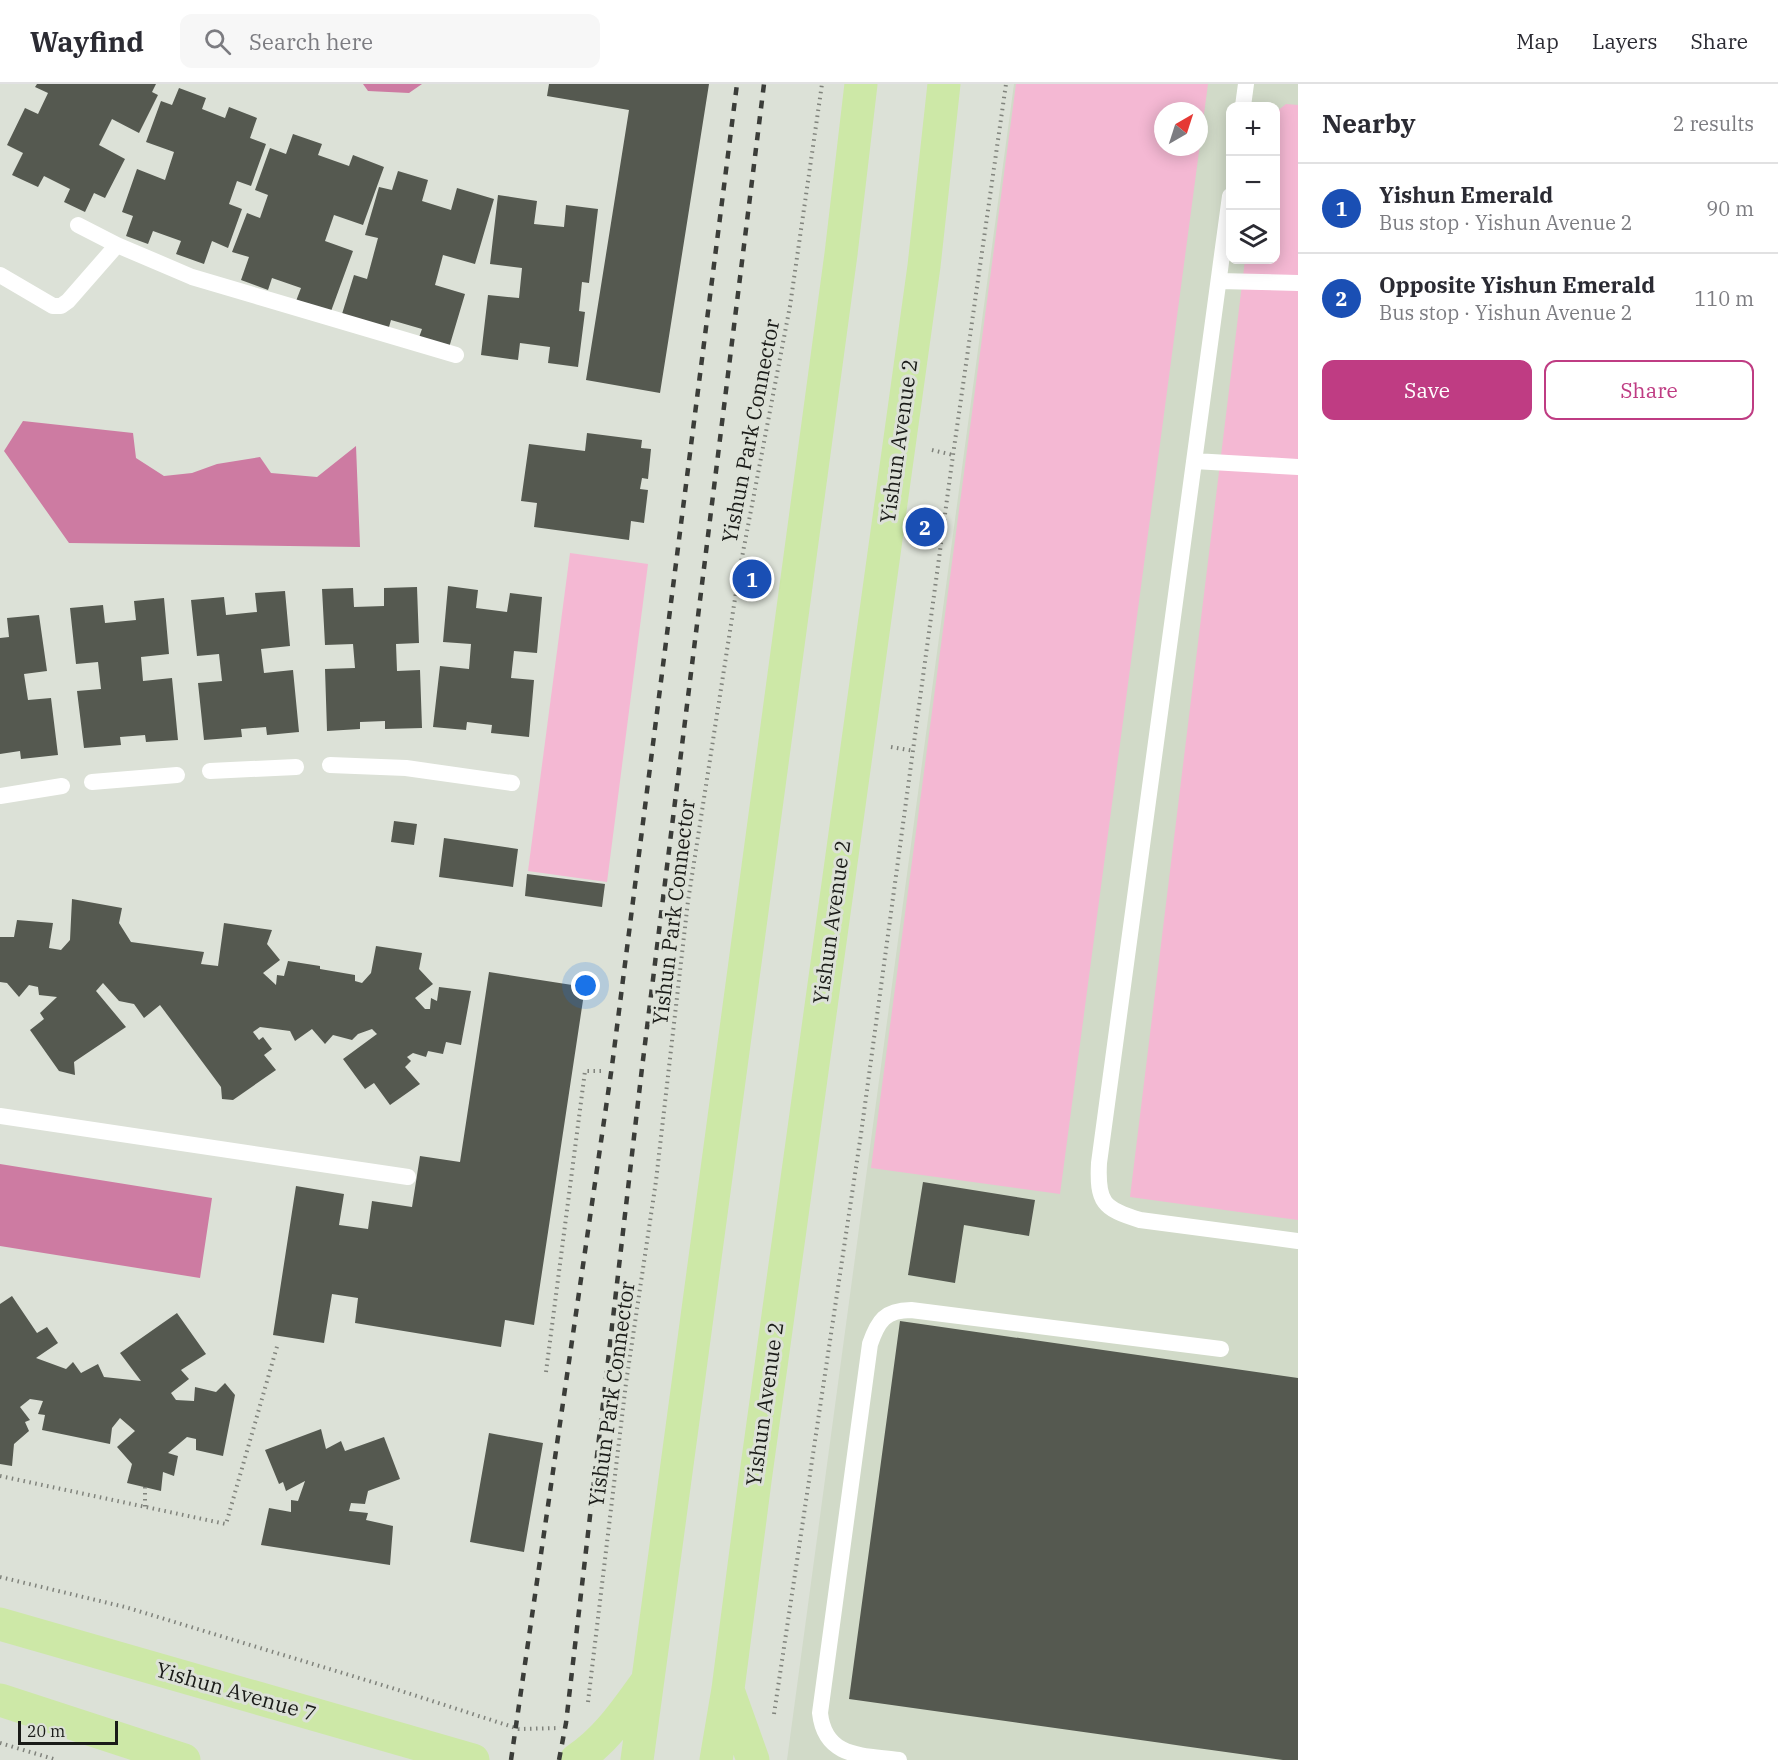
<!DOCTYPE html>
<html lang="en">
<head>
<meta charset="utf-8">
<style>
  body { margin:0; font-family:"IBM Plex Serif",serif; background:#f7f7f7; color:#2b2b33 }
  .controls { position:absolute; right:18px; top:18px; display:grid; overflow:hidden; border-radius:12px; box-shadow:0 3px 15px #0003 }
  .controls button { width:54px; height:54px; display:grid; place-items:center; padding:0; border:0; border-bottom:2px solid #e1e1e2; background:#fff; color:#2b2b33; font:30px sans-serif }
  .compass { position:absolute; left:1154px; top:18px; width:54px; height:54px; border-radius:50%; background:#fff; box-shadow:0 3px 15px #0003; rotate:39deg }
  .scale { position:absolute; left:18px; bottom:15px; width:100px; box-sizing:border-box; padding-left:6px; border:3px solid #1a1b18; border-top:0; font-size:16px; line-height:21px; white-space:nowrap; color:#1a1b18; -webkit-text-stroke:4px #dce1d7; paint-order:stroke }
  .you { position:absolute; left:586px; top:902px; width:21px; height:21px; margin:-15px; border:4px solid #fff; border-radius:50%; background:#1a73e8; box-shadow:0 0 0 9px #1a73e833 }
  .badge { display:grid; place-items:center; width:39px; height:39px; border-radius:50%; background:#bf3c83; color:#fff; font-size:20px; font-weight:700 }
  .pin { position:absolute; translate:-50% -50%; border:3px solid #fff; box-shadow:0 2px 6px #0006 }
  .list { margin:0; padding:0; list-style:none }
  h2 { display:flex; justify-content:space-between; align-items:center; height:78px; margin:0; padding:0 24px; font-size:26px }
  h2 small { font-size:20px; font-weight:400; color:#7c7c81 }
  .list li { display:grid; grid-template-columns:39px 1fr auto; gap:18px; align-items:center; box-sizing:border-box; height:90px; padding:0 24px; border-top:2px solid #e1e1e2 }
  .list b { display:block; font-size:22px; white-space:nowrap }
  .list p { margin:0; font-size:20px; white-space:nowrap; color:#7c7c81 }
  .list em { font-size:20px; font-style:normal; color:#7c7c81 }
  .actions { display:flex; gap:12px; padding:18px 24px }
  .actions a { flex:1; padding:14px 0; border:2px solid #bf3c83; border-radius:12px; text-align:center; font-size:21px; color:#bf3c83 }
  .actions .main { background:#bf3c83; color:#fff }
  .icon { flex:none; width:33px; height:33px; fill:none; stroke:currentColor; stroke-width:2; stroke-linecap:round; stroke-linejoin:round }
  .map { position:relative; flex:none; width:1298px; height:1676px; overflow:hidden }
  header { display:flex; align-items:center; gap:36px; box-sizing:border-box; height:84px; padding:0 30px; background:#fff; border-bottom:2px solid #e1e1e2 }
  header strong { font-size:28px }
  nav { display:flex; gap:33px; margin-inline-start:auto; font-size:21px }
  .search { width:420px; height:54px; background:#f7f7f7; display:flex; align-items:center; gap:15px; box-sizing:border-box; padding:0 21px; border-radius:12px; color:#7c7c81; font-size:22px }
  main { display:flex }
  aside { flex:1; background:#fff }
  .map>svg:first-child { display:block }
  .built { fill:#d1dac8; fill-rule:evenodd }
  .green { fill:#f4b8d3; fill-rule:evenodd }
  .water { fill:#cd7ba2 }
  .building { fill:#555950 }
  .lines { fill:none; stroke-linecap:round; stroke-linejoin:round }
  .path { stroke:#80837c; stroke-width:4; stroke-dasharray:1.5 4.5; stroke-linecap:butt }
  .lane { stroke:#fff; stroke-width:16 }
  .primary { stroke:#cde8a7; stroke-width:33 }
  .rail { stroke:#3b3d39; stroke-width:4.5; stroke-dasharray:8 8; stroke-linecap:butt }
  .labels { text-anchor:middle; stroke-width:6; stroke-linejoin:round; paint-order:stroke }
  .street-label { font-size:21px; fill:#1a1b18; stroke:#dce1d7 }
</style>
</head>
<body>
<header>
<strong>Wayfind</strong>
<div class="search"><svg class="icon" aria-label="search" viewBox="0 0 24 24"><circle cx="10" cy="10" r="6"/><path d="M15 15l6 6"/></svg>Search here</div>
<nav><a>Map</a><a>Layers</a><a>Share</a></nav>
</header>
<main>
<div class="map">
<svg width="1298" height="1676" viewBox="0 0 1298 1676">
  <rect width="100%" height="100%" fill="#dce1d7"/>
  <path class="built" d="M1014,0H1298V1676H787ZM1230,22H1276V176H1230ZM1163,27H1199V63H1163Z"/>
  <path class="green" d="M1016,0H1208L1060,1110L871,1084ZM1163,27H1199V63H1163Z
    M1286,20L1298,21V1136L1130,1113L1245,176H1276V28Z
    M570,469L648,480L607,798L528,787Z"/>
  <path class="water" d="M363,0H422L409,9L368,7Z
    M23,337L133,349L136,374L164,392L192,389L217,380L260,373L271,389L317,393L356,362L360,463L69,459L4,367Z
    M0,1080L212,1114L200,1194L0,1162Z"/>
  <path class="building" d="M37,0H156L152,8L158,11L139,49L112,35L99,61L125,75L105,114L94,109L85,128L64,118L70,105L44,92L38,103L12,91L23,69L7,61L25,24L38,30L48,9L35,3Z
    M549,0H709L660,309L586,296L629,26L547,12Z
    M179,4L206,14L202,25L225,34L229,23L257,34L250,54L266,60L251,102L237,97L229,120L242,125L228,164L212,157L204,180L176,170L181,157L153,147L148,160L126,152L133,132L122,128L137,85L165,96L174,68L146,58L161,17L172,21Z
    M293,50L322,60L318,71L349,82L353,71L384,83L363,141L334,131L325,157L353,167L330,230L296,217L301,204L272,194L268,206L241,196L249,173L232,168L247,129L260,134L268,111L255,106L270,64L286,70Z
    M398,87L428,96L422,117L451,126L457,104L494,115L475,180L443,171L435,201L465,210L448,267L417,259L422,245L391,236L387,250L342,230L354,191L367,195L378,154L365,151L379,103L392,106Z
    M498,111L537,117L534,140L564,143L566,121L598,125L589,199L582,198L579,227L585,228L578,283L548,279L550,263L520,259L518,276L481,271L488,211L519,214L522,184L490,180Z
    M587,349L642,356L641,364L651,365L648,395L642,394L640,405L648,406L644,439L631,437L629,456L534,443L537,419L521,417L529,360L585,367Z
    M448,502L478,506L476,524L507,528L510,509L542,513L537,569L514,567L511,594L534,596L529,653L491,649L492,641L467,638L466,646L433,643L440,582L469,585L471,560L443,558Z
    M417,503L419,559L396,560L397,587L420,586L422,644L385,645V637L360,638V645L327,647L325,585L355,584L353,560L325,561L322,505L353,504L354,523L384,522V504Z
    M285,507L290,562L261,565L264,589L293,586L299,648L267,651L266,643L241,645L242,653L204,656L198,599L222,597L219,570L197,572L191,516L224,513L226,531L257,528L255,509Z
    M164,514L169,570L141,573L143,597L172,594L178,656L146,658L145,651L120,653L121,661L84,664L77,607L101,605L98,578L76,580L70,524L103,521L105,539L136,536L134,517Z
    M39,531L47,587L24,590L28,616L51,614L58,671L21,675L20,667L0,670V554L9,553L7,534Z
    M394,737L417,740L414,761L391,758Z
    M444,754L518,765L513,803L439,793Z
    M527,790L605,800L602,823L525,812Z
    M72,815L122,824L119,839L131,858L204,868L201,880L218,882L224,839L272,846L267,860L280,876L263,889L276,901L277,891L284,892L288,877L320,882V885L355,891V897L362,899L371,889L376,862L422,869L419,885L433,900L415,914L425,925H430L431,914L437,917L439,903L471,907L461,961L446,958L443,970L428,967L426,973L413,969L407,973L411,977L405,983L420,1000L390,1021L374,999L365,1005L343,975L377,950L372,945L358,950L352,956L333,951L325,960L312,945L295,957L290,947L260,943L253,948L259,956L263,953L272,965L264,971L276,986L233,1016L222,1015L221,1003L160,921L144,934L134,920L119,917L103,899L96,907L126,943L74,978L75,991L59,987L30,946L44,935L40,929L57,913L39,911L38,903L29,901L19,913L7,899L0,898V853H14L17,836L53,839L49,864L61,866L70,856Z
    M489,888L585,903L534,1241L505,1236L501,1263L355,1239L358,1214L332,1210L324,1259L273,1251L296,1102L344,1110L339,1141L368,1145L372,1117L412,1123L420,1072L460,1078Z
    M923,1098L1035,1116L1029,1152L964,1141L955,1199L908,1191Z
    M12,1212L37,1249L47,1243L58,1259L36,1274L66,1285L73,1278L81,1289L98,1280L104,1293L141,1297L120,1269L177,1229L206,1270L181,1286L189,1295L171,1309L176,1316L194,1317L195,1303L216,1308L225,1299L235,1311L223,1372L196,1366V1355L187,1353L168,1369L178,1372L174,1392L163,1388L161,1407L127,1399L132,1380L117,1363L135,1347L120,1334L112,1344L110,1360L42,1346L45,1331L38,1330L43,1317L30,1315L20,1323L30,1336L25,1338L29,1347L14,1360L12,1382L0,1380V1220Z
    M900,1237L1298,1294V1676H1283L849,1615Z
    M321,1345L326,1365L341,1357L345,1367L384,1353L400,1395L368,1407L365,1420L351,1419L349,1427L368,1429L366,1436L393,1442L390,1481L261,1461L269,1424L291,1428V1416L298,1417L305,1397L286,1407L283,1398L279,1400L265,1366Z
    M489,1349L543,1359L524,1468L470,1458Z"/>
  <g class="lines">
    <path class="path" d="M932,366L953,371
      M891,663L914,667
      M546,1288L585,987H601
      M0,1392L226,1440L278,1259
      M145,1403V1423
      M0,1493L125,1523L392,1604L519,1645L560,1644
      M588,1618L626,1299L656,1097L688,817L739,489L790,222L822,0
      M774,1630L861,1050L953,371L1006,0
      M0,1659L57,1676"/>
    <path class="lane" d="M1243,22L1246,0
      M1230,112L1099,1079C1097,1118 1103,1125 1140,1136L1298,1157
      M78,141L117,161L192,193L456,271
      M0,191L53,222H61L68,217L117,161
      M1219,197L1298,199
      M1194,377L1298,383
      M330,681L406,684L512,699
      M210,687L296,683
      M92,698L177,691
      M0,712L62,702
      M0,1032L408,1093
      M899,1676C864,1671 825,1675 820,1629L870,1260C878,1237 885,1226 911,1226L1221,1265"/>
    <path class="primary" d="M0,1540L473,1676
      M728,1606L753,1676
      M0,1616L184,1676
      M576,1676C605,1657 625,1628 645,1600
      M637,1676L841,170L861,0
      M716,1676L728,1605L755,1397L924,182L944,0"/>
    <path class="rail" d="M511,1676L612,982L737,0
      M559,1676L566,1639L642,984L764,0"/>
  </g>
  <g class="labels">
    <g class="street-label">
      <text transform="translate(751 347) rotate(-79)" y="7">Yishun Park Connector</text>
      <text transform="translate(899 357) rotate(-82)" y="7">Yishun Avenue 2</text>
      <text transform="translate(674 828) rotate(-83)" y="7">Yishun Park Connector</text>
      <text transform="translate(832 838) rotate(-82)" y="7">Yishun Avenue 2</text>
      <text transform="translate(612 1310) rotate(-82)" y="7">Yishun Park Connector</text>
      <text transform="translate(765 1320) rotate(-82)" y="7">Yishun Avenue 2</text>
      <text transform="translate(236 1608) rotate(16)" y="7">Yishun Avenue 7</text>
    </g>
  </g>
</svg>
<div class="controls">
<button>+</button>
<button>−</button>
<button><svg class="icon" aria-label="layers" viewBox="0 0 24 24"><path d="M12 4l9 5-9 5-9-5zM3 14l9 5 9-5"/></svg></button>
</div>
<svg class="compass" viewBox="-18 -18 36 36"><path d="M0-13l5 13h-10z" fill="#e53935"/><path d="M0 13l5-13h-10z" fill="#7c7c81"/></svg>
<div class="scale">20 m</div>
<div class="you"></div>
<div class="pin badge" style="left:752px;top:495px;background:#1a4fb4">1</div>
<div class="pin badge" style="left:925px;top:443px;background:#1a4fb4">2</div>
</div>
<aside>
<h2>Nearby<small>2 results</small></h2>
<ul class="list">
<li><span class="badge" style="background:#1a4fb4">1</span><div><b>Yishun Emerald</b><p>Bus stop · Yishun Avenue 2</p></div><em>90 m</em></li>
<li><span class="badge" style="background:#1a4fb4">2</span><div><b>Opposite Yishun Emerald</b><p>Bus stop · Yishun Avenue 2</p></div><em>110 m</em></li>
</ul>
<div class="actions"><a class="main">Save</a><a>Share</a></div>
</aside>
</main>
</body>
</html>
